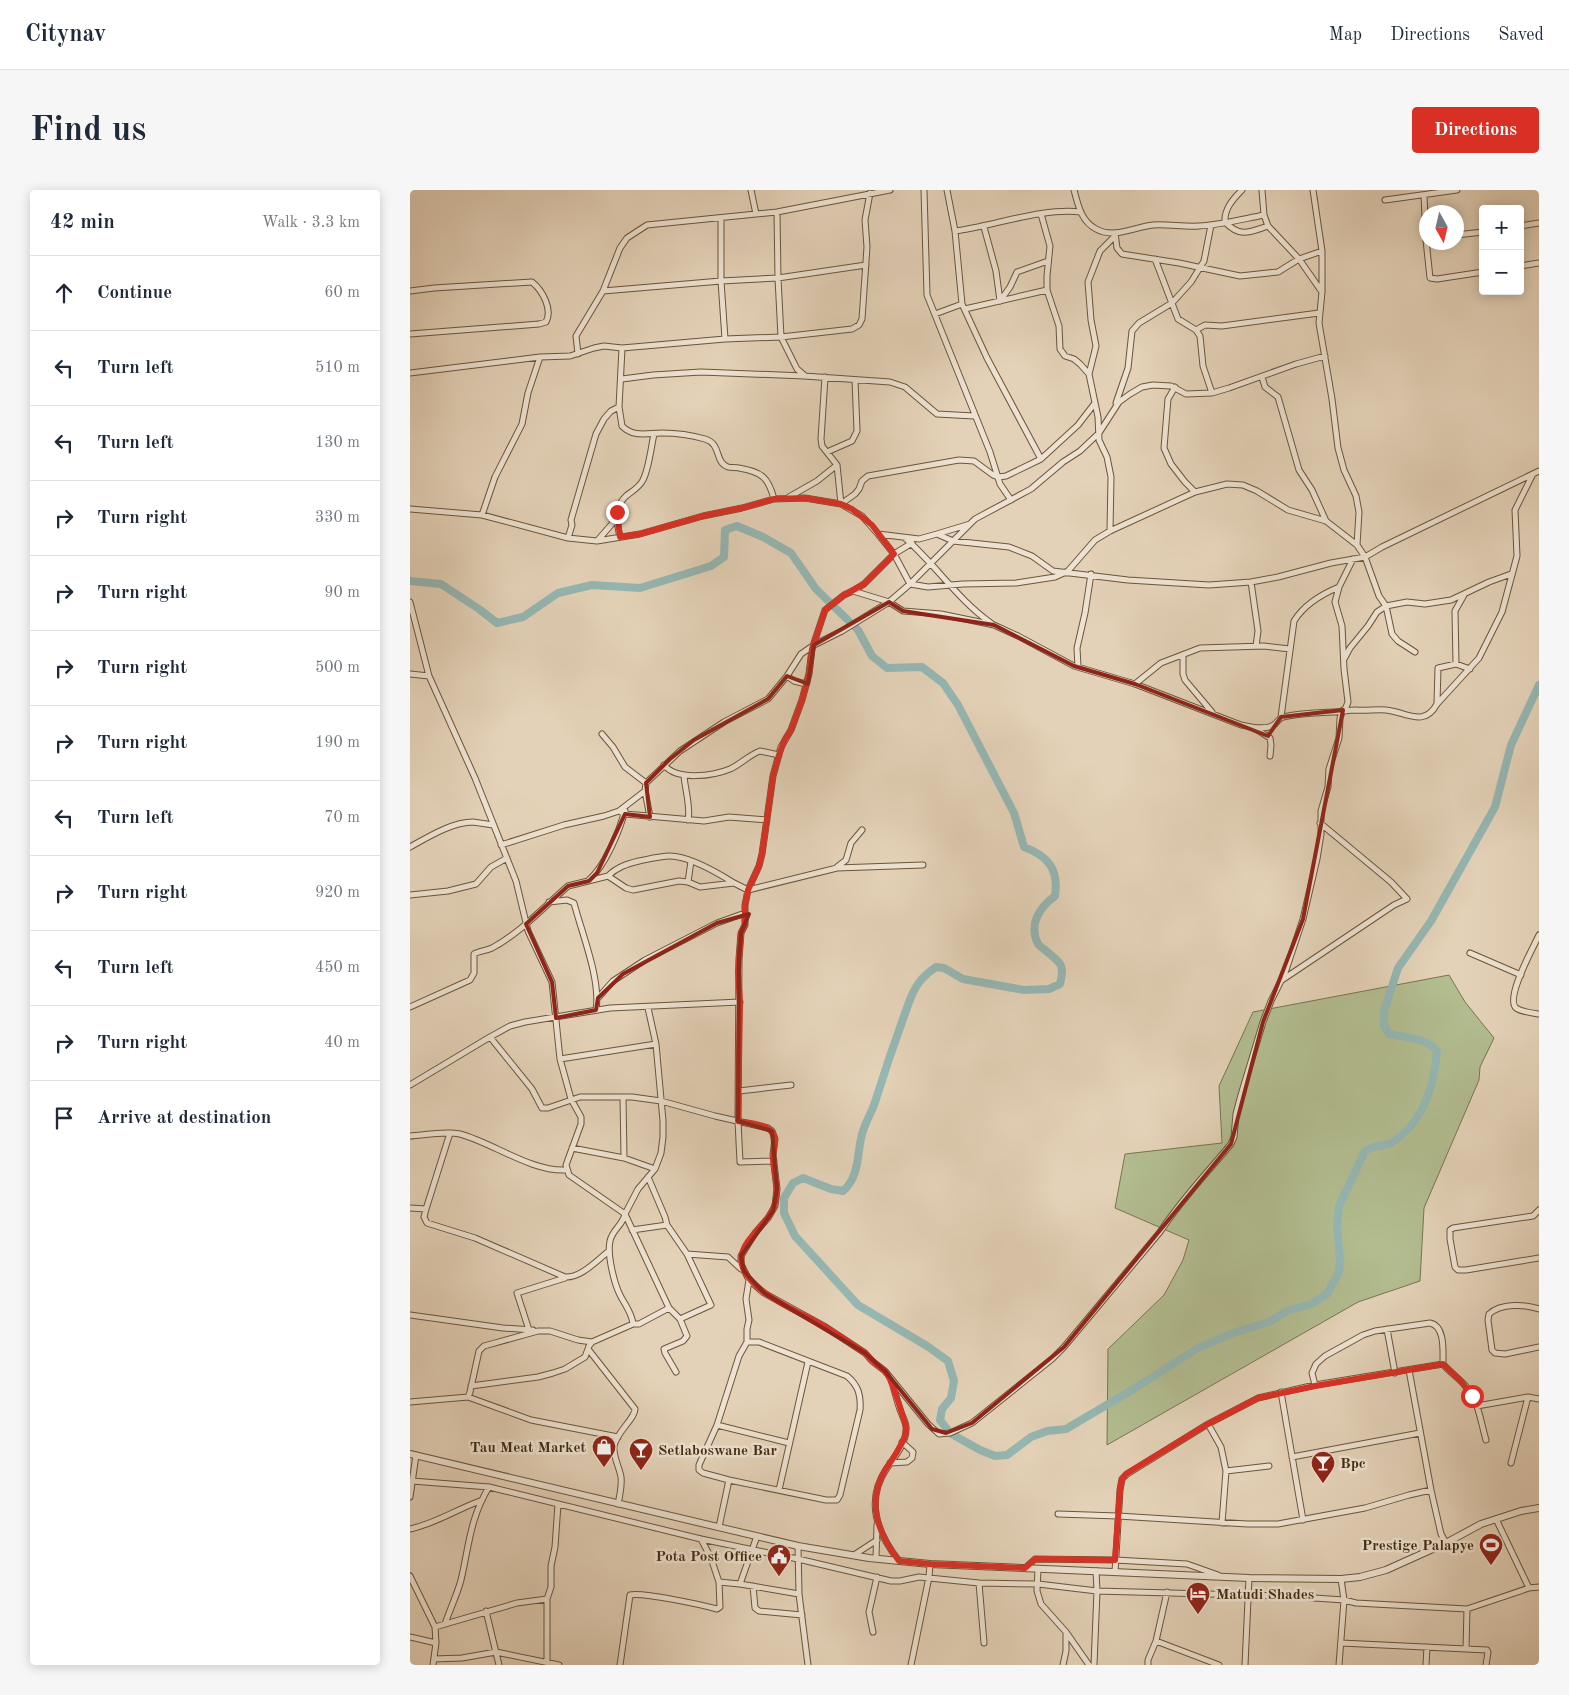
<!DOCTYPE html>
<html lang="en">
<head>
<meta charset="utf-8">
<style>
  body { margin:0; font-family:"Old Standard TT",serif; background:#f6f6f7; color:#1f2937 }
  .controls { position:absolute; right:15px; top:15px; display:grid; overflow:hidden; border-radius:5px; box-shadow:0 2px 12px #0003 }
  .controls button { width:45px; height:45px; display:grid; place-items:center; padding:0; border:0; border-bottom:1px solid #e0e1e3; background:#fff; color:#1f2937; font:25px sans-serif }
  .compass { position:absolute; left:1009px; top:15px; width:45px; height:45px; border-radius:50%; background:#fff; box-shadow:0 2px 12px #0003; rotate:172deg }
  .stop { position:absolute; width:15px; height:15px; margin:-11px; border:4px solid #d93025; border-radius:50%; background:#fff }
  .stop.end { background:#d93025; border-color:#fff; box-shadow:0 1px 5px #0008 }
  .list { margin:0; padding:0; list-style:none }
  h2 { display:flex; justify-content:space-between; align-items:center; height:65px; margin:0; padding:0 20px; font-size:21px }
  h2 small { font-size:16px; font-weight:400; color:#747a83 }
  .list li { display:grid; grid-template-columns:32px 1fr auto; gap:15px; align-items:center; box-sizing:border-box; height:75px; padding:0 20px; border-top:1px solid #e0e1e3 }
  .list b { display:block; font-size:19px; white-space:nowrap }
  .list em { font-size:16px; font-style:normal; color:#747a83 }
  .icon { flex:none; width:28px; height:28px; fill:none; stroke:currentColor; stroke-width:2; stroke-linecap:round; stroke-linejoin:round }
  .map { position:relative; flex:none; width:1129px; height:1475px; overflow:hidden; border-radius:5px }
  header { display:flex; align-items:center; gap:30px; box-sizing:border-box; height:70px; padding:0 25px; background:#fff; border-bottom:1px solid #e0e1e3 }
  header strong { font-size:24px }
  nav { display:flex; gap:28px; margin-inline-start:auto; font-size:18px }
  .intro { display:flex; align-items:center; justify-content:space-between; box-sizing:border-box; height:120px; padding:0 30px }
  h1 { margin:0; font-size:35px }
  .button { padding:12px 22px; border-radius:5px; background:#d93025; color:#fff; font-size:18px; font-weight:700 }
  main { display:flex; gap:30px; padding:0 30px }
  aside { flex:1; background:#fff; border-radius:5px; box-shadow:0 2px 12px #0003 }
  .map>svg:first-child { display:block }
  .green { fill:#b2bd90; stroke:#7a7450 }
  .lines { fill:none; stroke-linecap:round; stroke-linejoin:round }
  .river { stroke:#95b7b3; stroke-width:8 }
  .minor-casing { stroke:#6b553b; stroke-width:7 }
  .tertiary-casing { stroke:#6b553b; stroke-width:8 }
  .minor { stroke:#ede2d1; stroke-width:5 }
  .tertiary { stroke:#ede2d1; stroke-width:6 }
  .route { stroke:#d93025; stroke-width:6 }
  .marked { fill:none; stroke:#8f2418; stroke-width:4; stroke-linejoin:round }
  .labels { text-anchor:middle; stroke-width:5; stroke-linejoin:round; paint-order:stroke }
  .poi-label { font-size:15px; font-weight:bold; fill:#432b11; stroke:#ede2d1; text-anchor:end }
</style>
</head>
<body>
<header>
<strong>Citynav</strong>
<nav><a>Map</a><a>Directions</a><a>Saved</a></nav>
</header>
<div class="intro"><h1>Find us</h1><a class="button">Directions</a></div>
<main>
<aside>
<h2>42 min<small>Walk · 3.3 km</small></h2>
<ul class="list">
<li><svg class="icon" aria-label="ahead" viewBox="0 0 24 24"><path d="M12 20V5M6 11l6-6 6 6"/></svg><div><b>Continue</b></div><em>60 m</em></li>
<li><svg class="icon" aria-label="left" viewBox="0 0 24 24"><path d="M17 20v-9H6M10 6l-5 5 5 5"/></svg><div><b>Turn left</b></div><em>510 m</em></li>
<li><svg class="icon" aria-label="left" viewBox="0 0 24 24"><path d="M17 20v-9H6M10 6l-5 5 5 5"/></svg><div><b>Turn left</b></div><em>130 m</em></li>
<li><svg class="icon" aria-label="right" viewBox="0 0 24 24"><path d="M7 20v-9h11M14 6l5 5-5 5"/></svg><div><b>Turn right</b></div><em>330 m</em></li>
<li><svg class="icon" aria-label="right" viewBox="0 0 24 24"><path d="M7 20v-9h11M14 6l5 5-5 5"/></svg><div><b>Turn right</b></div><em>90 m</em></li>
<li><svg class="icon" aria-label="right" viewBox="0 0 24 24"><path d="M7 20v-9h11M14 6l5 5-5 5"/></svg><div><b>Turn right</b></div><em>500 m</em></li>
<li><svg class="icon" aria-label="right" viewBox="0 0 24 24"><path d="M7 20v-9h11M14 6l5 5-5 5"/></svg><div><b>Turn right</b></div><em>190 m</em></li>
<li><svg class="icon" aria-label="left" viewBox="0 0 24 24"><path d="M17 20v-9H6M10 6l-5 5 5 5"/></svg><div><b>Turn left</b></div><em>70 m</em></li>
<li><svg class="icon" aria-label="right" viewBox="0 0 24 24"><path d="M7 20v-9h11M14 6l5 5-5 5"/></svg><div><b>Turn right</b></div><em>920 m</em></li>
<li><svg class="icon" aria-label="left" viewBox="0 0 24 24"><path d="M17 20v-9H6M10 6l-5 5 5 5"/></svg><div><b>Turn left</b></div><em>450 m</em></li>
<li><svg class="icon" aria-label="right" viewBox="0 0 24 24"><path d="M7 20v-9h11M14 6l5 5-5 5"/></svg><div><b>Turn right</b></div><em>40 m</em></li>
<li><svg class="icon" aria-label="arrive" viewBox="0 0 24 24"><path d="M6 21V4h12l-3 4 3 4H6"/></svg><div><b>Arrive at destination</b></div></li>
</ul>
</aside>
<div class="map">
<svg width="1129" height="1475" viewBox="0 0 1129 1475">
  <rect width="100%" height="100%" fill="#e4d2b8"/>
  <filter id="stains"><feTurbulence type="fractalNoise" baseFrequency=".004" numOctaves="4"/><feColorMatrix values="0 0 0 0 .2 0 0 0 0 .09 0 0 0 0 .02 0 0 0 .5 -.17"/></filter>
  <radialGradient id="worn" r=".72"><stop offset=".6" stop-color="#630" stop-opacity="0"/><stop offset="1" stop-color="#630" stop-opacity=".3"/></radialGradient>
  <path class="green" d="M1039,785L1055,812L1084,848L1070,877L1069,890L1014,1018L1010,1091L948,1112L697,1255L698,1159L754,1105L773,1070L779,1050L705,1018L715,964L812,953L809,896L843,822Z"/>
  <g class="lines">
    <path class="river" d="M0,391L31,394L69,419L87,433L113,427L148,403L182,395L230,398L301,376L314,367L315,340L327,336L353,347L381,363L406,399L448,440L462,466L477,478L512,477L533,493L548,515L604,623L614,657C638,666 649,679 645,706C630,717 618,734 628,754C629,755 632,758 634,759C648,772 656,772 650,794L639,799L614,800L553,789L534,778L526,777C514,785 507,793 501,807C488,842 476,877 465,912C462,922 456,931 453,941C446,962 451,985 433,1001L421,999L393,988L383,993L374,1008V1023L385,1046L448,1115L517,1156L538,1171L544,1191L541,1208L532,1219L530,1230L540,1243L570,1260L585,1266L597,1265L621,1247L637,1241L656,1239L722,1200L788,1158L823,1143L859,1132L877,1121L901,1114L917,1104L929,1082L930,1070L927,1036L929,1016L955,961C963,955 972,957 981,953C1013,934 1024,896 1027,861C1015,847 996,848 979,844L974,835V821L988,778L1021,731L1085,617L1101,555L1129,495"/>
    <defs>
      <path id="minor" d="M341,0L346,24L367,22L480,0
        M514,0L517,105L580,262L590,294L601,310
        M537,0L545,41L552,114L577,168L631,269
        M664,0C668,15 671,31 686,39C704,49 724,37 743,35C758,34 774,37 789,36C811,35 833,29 854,25
        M832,0C823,9 814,19 815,32C830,48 840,42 858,36
        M852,0L854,25L858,36L889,69L912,102
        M903,0L912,61V102L909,133L922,209L928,258L934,280L946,306L949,322L947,355L955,367L969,406L976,416L982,444L988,451L1005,462
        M1014,5L1016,50L1020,88L1027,89L1073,82
        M975,10L1047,0
        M367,22L368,88L371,147L387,179L394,185
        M631,24L640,56L637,86V100L649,136L650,159L655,166L664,169L670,174L679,184L680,189L688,227L689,250L697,267L701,287L700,341
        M311,28V91L315,149
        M1110,36L1129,33
        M574,37L586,81L590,111
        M545,41C583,36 634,17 671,22
        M705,43L707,58L712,64L769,73L830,86L868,82L889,69L912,61
        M1046,45L1073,42
        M745,69L768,129L786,140L790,146L793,176L802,203
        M1110,76L1129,73
        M0,101L24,98L122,92C132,100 143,119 136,132L129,134L0,144
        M193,101L210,58L217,48L237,35L346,24
        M590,111L600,97L607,82L638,71
        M555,119L637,100
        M525,124L552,114
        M786,140L795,135L812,136L909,123
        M168,164L166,146L193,101L311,91L368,88L456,75
        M0,183L130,167L160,166L184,158L194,156L212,158L315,149L371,147L442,139L449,135L452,129L457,57L455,30L460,3
        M679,184L686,156L681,130L678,92L690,61L704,47
        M415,187L411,249L412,256L427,275L431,314
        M852,187L855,197L868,207L889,280L902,300L916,331
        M212,189L243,185L291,182L394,186L480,192L495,197L527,224L564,226
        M765,197L758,209L754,258L761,274L775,292L785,302
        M706,213L718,178L722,141L729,133L762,113L781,92L794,71L801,35
        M209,217L212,236C224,248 237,243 252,243C266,243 281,245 295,249C312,254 304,272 318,277C321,278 326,277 329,278C352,282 358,287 364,309
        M417,262L442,251L447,241L445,190
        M379,307L407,291L427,275
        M431,314L445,304L449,299L452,291L458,286L549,270L564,271L583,285L588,287L596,286L631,269L668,235L685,213
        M0,319L72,325L158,348L187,351L230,344L293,326L332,318L364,309L395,308L431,314L452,326L468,344L509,349L527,344L543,351L599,357L622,366L643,381L718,390L799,395L841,392L868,387L921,373L955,367L972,357L1129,281
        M72,325L85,287L112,234L118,203L130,167
        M468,344L484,364L500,394L518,397L553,394L606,393L645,387L658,381L685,350L700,341L785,302L817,294L833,295L847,301L878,320L916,331L947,355
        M527,344L560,334
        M210,347C207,334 204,317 216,306C222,301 229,298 233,290C239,278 241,258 244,244
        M158,348L162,335L161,330L186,244L194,229L201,221L209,217L212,158
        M495,348C526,375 548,410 581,433
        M188,350L207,328
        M841,392L848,441L846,456
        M929,397L925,412L932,436L934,479L938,512L935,520
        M443,401L454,394L484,364L502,353
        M0,412L19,486L65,588L106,691L118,741L142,792L150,869L161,909L171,927V934L156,975L159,985L215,1024C213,1035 202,1040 200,1051C197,1064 204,1093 210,1105C215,1115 222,1123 223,1134L182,1152L179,1156L178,1159L225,1219C225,1229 207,1241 204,1256C203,1267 209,1276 211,1287C212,1295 210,1305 208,1314
        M773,466V484L775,490L802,522
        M934,469L940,458L958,436L967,422L976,416L997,412L1015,414L1041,410L1079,392L1101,384
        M1046,474L1045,421L1054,405
        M668,477L667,458L675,423L681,384
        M0,484L19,486
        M377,486L384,491L396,494
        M725,494L751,473L790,458L854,456L880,459
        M1027,513L1028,478L1046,474L1060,479
        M871,527L884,431C894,415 912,404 929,397L943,369
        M844,538L860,548L861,555L860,566
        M192,544L203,557L215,577L236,593
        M254,575C267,591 303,586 320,579C331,574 339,565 350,561L369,565
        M274,586C275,599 281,618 278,630
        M235,601L240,627
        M209,621L215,624L294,631L319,627L357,630
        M91,655L154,635L194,626L209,621L235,601L236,593L270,561L314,532L358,509L377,486L391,464L404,455L432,441L479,412L500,394L565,329L621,299L653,272L670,261L689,243L709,212L720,204L732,197L743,195L761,196L776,204L802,203L819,198L886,174L915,166
        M0,657C18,647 42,632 63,632C70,633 77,634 83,635
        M427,677L436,670L441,653L452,640
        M198,686C207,677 217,674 229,671C239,669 250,666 260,666C279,666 308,683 324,693
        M179,690C195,676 209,642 215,621
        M278,692L281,671
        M0,705L38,701L66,694L81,677L97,668
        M139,712L157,710L164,713C172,744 191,790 186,820
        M1129,745C1123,758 1095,808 1106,818C1112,822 1122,823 1129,824
        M1060,763L1111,785
        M872,790L984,715L997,709L981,692L910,633
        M188,808L203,791L235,770L307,733L335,723
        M0,817L60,790L64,783V764C69,761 76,761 82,758C110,743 134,717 158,696L198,686L216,698L223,700L269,691L278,692L290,697L324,693L338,700L427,678L513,675
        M238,818L246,854L253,931V947L251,963L245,979L228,999L215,1024L259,1118L270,1129L277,1146L273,1151L254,1159L255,1163L266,1182
        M80,847L122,899L132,918H138L170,907H222L251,911L305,926L358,938L362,941L365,949L363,965L367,999L365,1016L358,1028L345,1043L331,1066V1074L339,1090L354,1103L414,1136L455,1163L462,1171L475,1181L518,1234L529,1244L540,1243L562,1233L642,1169L654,1157L750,1042C771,1010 797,983 821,954L824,947L826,924L831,905L853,832L861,811L875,783L893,729L907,669L911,644V621L918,597L919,579L929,548L930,528L933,520
        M150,869L246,854
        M0,895L80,847L100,836L115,832L200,818L330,812
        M329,901L381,895
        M213,907L214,968
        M40,943L16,1019L14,1027L17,1033L65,1048L155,1087C171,1088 186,1071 199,1061
        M0,946C15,945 35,941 50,944C83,953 122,982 156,980
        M162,958L214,968L245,979
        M364,971L330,972L328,931L329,769L331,743L335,735V715L338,700L349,676L352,664L363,586L371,557L381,540L392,510L399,484L402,459L415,420L434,405L443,401L479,412L493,421L531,424L584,435L608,446L664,476L725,494L831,535C840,537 857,541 865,534C868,531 869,528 873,527C890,523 906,523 923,522C931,522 938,520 946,520C956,521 966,519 976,520C996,522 1014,538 1027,514L1069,468L1092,422L1107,366L1105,320L1123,284
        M238,987L255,1027L257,1035L277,1064L301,1115L270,1129
        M0,1018L16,1019
        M1129,1020L1123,1026L1043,1038L1040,1040V1049L1045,1077L1048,1080H1056L1129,1068
        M222,1040L257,1035
        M277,1064L318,1067L331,1079
        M1129,1119C1115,1114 1091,1113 1079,1124L1078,1130L1082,1160L1085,1163L1095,1164L1129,1157
        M0,1125L93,1138L123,1140
        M223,1134H229L259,1118
        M977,1139L985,1183
        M119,1140L107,1103L155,1088
        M337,1152H349L437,1186C449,1196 451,1206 450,1220L430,1305L427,1310H416L319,1290L293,1283L289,1280V1275L307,1235L329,1166L337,1152V1139L339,1130L336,1109L339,1090
        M999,1180L1021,1300L1031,1344L1036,1353
        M482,1192C485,1202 487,1212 491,1222C493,1228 497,1234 496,1240C496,1253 484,1268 477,1278C455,1310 467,1343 489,1371
        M905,1195L902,1183L906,1174L915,1166L953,1145L965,1141L1020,1133C1035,1136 1033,1160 1033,1174C1040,1183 1051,1189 1058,1199C1069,1214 1071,1233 1076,1250
        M61,1196L128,1187L143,1183L155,1179L175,1167L178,1159
        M871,1202L893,1330
        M58,1207L60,1202L69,1161L74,1156L128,1141H140L168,1150L182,1152
        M0,1212L58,1207L121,1230L208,1247
        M1067,1216L1118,1207L1129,1209
        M798,1234L811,1257L816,1281L812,1333
        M307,1235L379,1253
        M882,1267L1010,1243
        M480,1273L497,1272L502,1268L503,1262L492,1252
        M1101,1273L1118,1207
        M816,1281L859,1276
        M2,1291L79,1297L291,1349L388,1369L481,1391H490L509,1387L569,1393L628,1394L687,1401L874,1406L934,1410L946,1413L1057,1419L1119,1398L1129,1397
        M369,1300L398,1172
        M0,1307L6,1265
        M648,1324L708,1326L837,1334H868L955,1318L999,1305L1021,1300
        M1086,1329L1119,1398
        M309,1337L319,1290
        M0,1339C27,1333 45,1320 70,1311
        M291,1349L301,1368L309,1392
        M388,1356L389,1404L398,1475
        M444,1365L467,1350
        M466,1368L467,1335
        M615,1378L625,1369L705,1370L777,1374L808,1385
        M628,1379L627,1401L631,1414L656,1442L679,1475
        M705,1382L710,1300L712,1289L717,1284L798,1234L848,1208L905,1195L1033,1174
        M0,1386L25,1437L26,1453L23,1475
        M569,1393L574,1453
        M330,1394L347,1346
        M343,1396L345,1418L349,1421L392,1425
        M76,1421L89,1475
        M35,1434C40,1419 47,1405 51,1390C59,1356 60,1328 79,1297
        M25,1437L107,1413L137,1409
        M463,1442L459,1422L467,1387
        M0,1447L26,1453
        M746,1451L809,1475
        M931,1453L1077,1460L1078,1462L1076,1475
        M1056,1459L1057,1419
        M24,1469L52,1468L86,1462L149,1475
        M137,1472V1409L141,1397V1376L145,1357L148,1314
        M210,1475L220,1405C233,1402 292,1415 307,1419L310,1417L309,1392L330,1394L389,1404
        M501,1475L519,1387L520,1374
        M653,1475L656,1461V1442
        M684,1475L687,1401L686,1381
        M738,1475V1470L746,1451L757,1402
        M835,1475L839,1388
        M929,1475L934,1410L931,1389
        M1016,1475L1017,1457"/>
      <path id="tertiary" d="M0,1264L388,1356L459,1368L520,1374L839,1388L931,1389L950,1387L976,1380L1036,1353L1071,1334L1111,1321L1129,1318"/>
    </defs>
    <use href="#minor" class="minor-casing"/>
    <use href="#tertiary" class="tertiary-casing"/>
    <use href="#minor" class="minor"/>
    <use href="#tertiary" class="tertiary"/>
  </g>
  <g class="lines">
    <path class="route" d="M207,322L210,347L230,344L293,326L332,318L364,309L395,308L431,314L442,319L462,335L484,364L454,394L434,405L415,420L402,459L399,484L392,510L381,540L375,549L369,565L363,586L352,664L349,676L338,700L335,715V735L331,743L328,782L330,812L328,931C340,934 364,933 365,950C365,956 363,962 363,969C364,985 370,1001 364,1017C357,1037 323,1054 333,1078C343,1104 390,1122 414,1136C428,1145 442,1154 455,1163C458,1165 460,1169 463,1171C466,1175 471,1177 475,1181C482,1188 491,1221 495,1233C498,1242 494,1250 489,1258C485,1266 480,1273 475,1280C456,1313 468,1343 489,1371L520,1374L615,1378L625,1369L705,1370L710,1300L712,1289L716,1284L798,1234L848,1208L905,1196L1033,1174L1050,1190L1062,1206"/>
  </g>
  <path class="marked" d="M479,412L493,421L584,435L664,476L725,494L858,546L871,527L933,520L893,729L853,832L821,954L654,1157L562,1233L536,1243L522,1239L475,1181L455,1163L354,1103L334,1081L331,1066L363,1021L367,999L362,941L328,931L329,769L331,743L339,724L307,733L213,784L188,808L186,820L146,828L142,792L116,734L158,696L179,691L187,683L215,624L240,627L236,593L260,569L284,550L358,509L377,486L398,494L404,455Z"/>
  <defs>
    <symbol id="shop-pin" viewBox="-11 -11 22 30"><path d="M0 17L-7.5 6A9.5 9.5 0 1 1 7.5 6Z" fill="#8f2418" stroke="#ede2d1"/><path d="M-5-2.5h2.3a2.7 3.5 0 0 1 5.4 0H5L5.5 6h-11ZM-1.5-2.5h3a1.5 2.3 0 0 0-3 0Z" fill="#fff"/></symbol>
    <symbol id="bar-pin" viewBox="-11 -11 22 30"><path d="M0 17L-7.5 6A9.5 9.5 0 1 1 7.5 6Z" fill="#8f2418" stroke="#ede2d1"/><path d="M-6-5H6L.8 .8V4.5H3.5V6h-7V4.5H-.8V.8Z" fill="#fff"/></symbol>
    <symbol id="stadium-pin" viewBox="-11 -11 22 30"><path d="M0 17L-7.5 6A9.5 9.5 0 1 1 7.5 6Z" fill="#8f2418" stroke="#ede2d1"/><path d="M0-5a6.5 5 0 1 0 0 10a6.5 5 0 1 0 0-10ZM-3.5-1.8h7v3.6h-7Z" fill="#fff"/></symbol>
    <symbol id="civic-pin" viewBox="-11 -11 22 30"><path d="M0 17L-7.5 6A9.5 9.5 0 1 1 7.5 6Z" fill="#8f2418" stroke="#ede2d1"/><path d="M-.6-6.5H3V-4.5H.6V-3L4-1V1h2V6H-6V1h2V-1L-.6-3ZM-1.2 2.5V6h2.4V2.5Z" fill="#fff"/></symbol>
    <symbol id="hotel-pin" viewBox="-11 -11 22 30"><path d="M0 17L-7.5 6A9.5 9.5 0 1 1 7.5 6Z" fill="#8f2418" stroke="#ede2d1"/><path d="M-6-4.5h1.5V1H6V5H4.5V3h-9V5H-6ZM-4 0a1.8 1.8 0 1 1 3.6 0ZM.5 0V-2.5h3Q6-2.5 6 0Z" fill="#fff"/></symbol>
  </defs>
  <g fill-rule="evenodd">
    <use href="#shop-pin" x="180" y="1243" width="28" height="38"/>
    <use href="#bar-pin" x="217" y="1246" width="28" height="38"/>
    <use href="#bar-pin" x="899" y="1259" width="28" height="38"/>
    <use href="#stadium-pin" x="1067" y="1341" width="28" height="38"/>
    <use href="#civic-pin" x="355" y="1352" width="28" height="38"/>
    <use href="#hotel-pin" x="774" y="1390" width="28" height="38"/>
  </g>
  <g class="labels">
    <g class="poi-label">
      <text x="176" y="1262">Tau Meat Market</text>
      <text x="248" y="1265" text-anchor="start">Setlaboswane Bar</text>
      <text x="930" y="1278" text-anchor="start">Bpc</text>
      <text x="1064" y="1360">Prestige Palapye</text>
      <text x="352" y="1371">Pota Post Office</text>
      <text x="806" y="1409" text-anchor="start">Matudi Shades</text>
    </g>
  </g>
  <rect width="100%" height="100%" filter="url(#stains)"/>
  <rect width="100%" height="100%" fill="url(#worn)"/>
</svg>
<div class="controls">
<button>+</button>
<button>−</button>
</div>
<svg class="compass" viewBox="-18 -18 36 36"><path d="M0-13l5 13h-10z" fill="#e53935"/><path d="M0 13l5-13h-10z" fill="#747a83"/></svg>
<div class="stop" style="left:1062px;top:1206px"></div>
<div class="stop end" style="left:207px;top:322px"></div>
</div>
</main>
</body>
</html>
